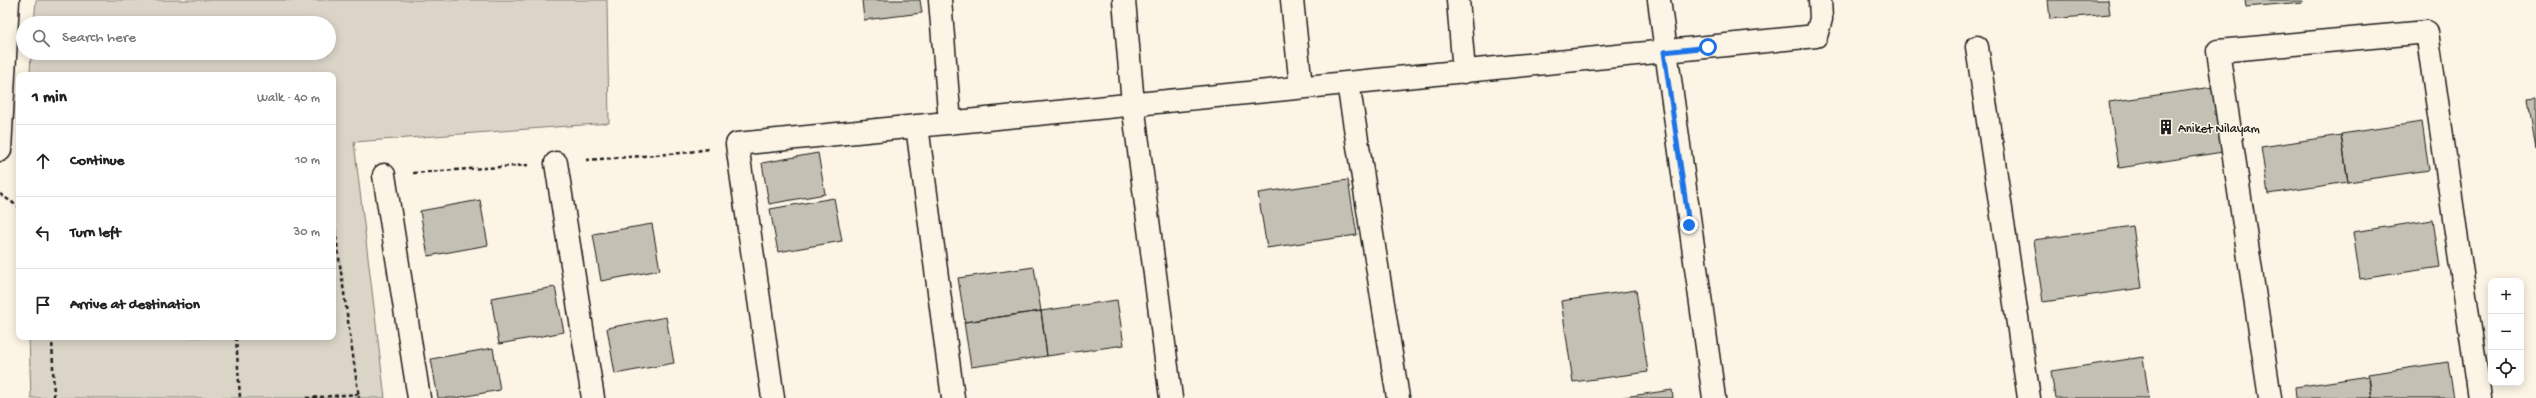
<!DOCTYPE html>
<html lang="en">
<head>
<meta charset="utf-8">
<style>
  body { margin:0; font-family:"Gochi Hand",sans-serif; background:#f2f2f2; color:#222 }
  .controls { position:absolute; right:12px; bottom:12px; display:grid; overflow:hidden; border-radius:8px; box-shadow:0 2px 10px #0003 }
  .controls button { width:36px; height:36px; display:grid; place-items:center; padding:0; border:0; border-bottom:1px solid #e0e0e0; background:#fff; color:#222; font:20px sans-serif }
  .stop { position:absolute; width:12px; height:12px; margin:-9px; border:3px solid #1a73e8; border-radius:50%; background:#fff }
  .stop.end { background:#1a73e8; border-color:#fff; box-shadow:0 1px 4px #0008 }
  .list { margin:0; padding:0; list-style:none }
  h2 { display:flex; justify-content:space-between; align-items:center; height:52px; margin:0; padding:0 16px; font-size:17px }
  h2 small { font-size:13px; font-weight:400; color:#767676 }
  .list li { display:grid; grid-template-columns:26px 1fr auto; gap:12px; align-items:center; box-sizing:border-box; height:72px; padding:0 16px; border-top:1px solid #e0e0e0 }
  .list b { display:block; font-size:15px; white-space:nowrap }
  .list em { font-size:13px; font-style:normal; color:#767676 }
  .icon { flex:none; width:22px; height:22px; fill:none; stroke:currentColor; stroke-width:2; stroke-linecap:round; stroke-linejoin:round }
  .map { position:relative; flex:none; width:2536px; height:398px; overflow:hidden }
  .search { position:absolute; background:#fff; box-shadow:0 2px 10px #0003; left:16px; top:16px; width:320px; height:44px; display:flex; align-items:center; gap:10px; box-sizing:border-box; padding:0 14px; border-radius:22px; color:#767676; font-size:15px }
  .panel { position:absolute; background:#fff; box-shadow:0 2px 10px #0003; left:16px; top:72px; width:320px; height:268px; border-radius:8px }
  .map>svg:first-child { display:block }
  .green { fill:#dbd5c8; stroke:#7c7872 }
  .building { fill:#c4c0b3; stroke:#1c1c1c }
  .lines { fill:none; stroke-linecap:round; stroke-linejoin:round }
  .minor-casing { stroke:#1c1c1c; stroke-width:25 }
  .path { stroke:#1c1c1c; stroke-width:2.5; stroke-dasharray:4 3; stroke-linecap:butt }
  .minor { stroke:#fcf5e5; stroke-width:22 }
  .route { stroke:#1a73e8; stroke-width:5 }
  .labels { text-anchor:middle; stroke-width:3; stroke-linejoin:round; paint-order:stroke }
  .poi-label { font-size:13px; fill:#1c1c1c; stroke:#fcf5e5; text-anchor:start }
</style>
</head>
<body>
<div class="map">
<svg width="2536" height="398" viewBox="0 0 2536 398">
  <rect width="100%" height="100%" fill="#fcf5e5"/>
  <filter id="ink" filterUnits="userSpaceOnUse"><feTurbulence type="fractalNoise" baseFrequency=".025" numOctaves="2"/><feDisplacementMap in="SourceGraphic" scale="8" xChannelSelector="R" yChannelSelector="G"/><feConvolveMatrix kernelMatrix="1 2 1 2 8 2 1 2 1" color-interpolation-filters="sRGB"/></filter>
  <g filter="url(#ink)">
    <path class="green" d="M36,0H607L609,123L354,142L385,398H31L29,337H333V75H30L31,53H329V23H34Z"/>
    <path class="building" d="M862,0H920L922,13L864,20Z
      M2048,0H2108L2110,14L2050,19Z
      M2245,0H2303V2L2246,7Z
      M2213,87L2223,152L2119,168L2109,102Z
      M2536,98V150L2528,99Z
      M2422,122L2429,170L2348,182L2341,134Z
      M2341,135L2348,182L2268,194L2261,147Z
      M818,153L825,194L769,204L762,163Z
      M1348,180L1357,235L1267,248L1258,193Z
      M834,198L842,241L778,252L770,209Z
      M480,200L488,245L428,256L420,211Z
      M2433,220L2440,267L2360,279L2353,232Z
      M652,224L660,270L601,281L593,234Z
      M2133,226L2142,288L2043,302L2034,240Z
      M1034,267L1041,311L965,322L958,278Z
      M555,287L564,332L499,344L491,298Z
      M1636,290L1648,372L1573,382L1561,301Z
      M1117,300L1124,345L1047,356L1041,311Z
      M1041,311L1047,356L971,367L964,322Z
      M666,317L674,363L615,374L607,328Z
      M493,348L500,390L456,398H438L431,359Z
      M2143,357L2149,398H2055L2051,371Z
      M2448,362L2454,398H2372L2368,374Z
      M2369,376L2372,398H2296L2295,387Z
      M1672,390L1673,398H1617Z"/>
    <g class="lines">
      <defs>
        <path id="minor" d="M940,0L950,123
          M1124,0L1133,104L1171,398
          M1292,0L1301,87
          M1458,0L1464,72
          M1659,0L1714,398
          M1977,47L2029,398
          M1348,83L1398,398
          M917,126L953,398
          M0,150L8,0
          M556,163L593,398
          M384,175L419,398
          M773,398L737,144L1816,36L1821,19L1820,0
          M2270,398L2218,51L2427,32L2480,398"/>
      </defs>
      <use href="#minor" class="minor-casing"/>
      <path class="path" d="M586,160L682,153L709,149
        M413,173L528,165
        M0,194L19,207
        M333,216L359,398
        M52,337L54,398
        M236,337L240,398
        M306,398L359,394"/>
      <use href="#minor" class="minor"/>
    </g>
  </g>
  <g class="lines" filter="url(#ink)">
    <path class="route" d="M1689,225L1664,52L1708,47"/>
  </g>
  <defs>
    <symbol id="building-bare" viewBox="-9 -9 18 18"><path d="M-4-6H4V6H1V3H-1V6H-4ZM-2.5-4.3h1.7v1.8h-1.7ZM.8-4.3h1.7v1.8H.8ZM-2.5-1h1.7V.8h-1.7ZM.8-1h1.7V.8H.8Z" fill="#1c1c1c" stroke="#fcf5e5" stroke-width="2.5" paint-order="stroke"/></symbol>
  </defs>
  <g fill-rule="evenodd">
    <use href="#building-bare" x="2155" y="116" width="22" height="22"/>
  </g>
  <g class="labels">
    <g class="poi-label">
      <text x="2178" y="132">Aniket Nilayam</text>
    </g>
  </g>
</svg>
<div class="controls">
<button>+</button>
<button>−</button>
<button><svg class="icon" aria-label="locate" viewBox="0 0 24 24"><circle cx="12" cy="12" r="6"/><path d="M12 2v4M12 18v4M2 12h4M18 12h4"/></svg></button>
</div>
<div class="stop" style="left:1708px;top:47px"></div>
<div class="stop end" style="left:1689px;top:225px"></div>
<div class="search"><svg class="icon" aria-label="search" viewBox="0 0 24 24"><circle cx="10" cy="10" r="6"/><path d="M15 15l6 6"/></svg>Search here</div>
<section class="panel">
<h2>1 min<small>Walk · 40 m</small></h2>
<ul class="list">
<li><svg class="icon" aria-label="ahead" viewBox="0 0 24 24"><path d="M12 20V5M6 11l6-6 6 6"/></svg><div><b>Continue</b></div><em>10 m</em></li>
<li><svg class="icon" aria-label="left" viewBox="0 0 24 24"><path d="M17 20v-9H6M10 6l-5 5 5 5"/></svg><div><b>Turn left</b></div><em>30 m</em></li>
<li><svg class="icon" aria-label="arrive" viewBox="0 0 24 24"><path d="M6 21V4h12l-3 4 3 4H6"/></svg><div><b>Arrive at destination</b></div></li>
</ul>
</section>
</div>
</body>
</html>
